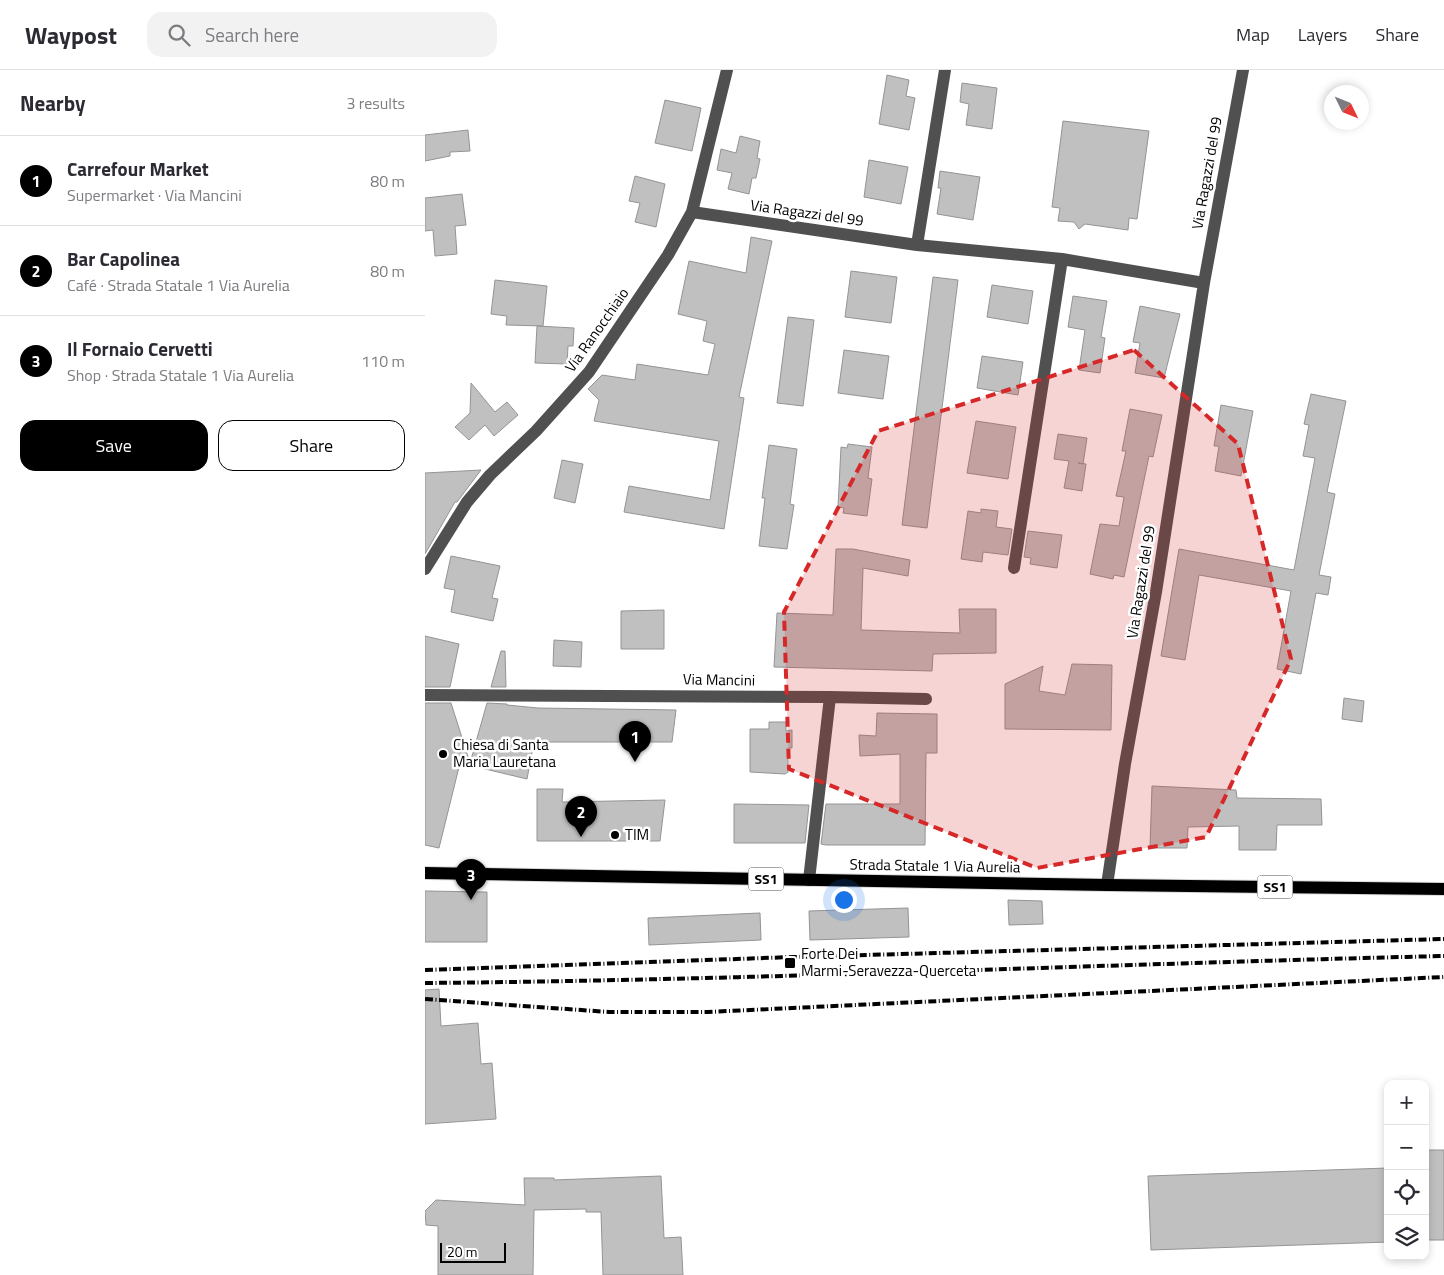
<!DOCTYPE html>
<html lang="en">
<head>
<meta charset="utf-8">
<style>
  body { margin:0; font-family:"Titillium Web",sans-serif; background:#f2f2f3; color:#2b2b33 }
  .controls { position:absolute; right:15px; bottom:15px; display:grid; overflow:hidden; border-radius:10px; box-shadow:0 2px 8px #0003 }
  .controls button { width:45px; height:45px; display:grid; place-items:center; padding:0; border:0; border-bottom:1px solid #e1e1e2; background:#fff; color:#2b2b33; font:25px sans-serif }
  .compass { position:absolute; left:899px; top:15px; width:45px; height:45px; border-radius:50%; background:#fff; box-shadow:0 2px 8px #0003; rotate:133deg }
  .scale { position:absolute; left:15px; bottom:12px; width:66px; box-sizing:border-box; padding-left:5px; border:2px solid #000; border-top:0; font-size:14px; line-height:18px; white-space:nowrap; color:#000; -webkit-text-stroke:4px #fff; paint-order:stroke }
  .you { position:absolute; left:418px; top:829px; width:18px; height:18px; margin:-12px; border:4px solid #fff; border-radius:50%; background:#1a73e8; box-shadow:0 0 0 8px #1a73e833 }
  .badge { display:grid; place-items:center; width:32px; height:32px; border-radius:50%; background:#000; color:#fff; font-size:16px; font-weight:700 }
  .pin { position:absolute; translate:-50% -41px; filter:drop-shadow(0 1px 2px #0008) }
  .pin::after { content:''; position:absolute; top:26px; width:18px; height:15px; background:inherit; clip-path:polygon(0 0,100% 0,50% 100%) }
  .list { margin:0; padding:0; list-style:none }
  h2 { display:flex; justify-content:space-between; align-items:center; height:65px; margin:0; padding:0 20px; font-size:21px }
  h2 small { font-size:16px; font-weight:400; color:#7c7c81 }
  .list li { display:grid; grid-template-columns:32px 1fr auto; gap:15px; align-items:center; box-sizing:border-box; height:90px; padding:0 20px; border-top:1px solid #e1e1e2 }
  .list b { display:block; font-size:19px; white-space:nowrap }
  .list p { margin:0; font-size:16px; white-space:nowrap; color:#7c7c81 }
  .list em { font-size:16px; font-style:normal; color:#7c7c81 }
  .actions { display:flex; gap:10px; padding:15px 20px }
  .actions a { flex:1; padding:11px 0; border:1px solid #000; border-radius:15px; text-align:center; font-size:18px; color:#000 }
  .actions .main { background:#000; color:#fff }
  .icon { flex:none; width:28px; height:28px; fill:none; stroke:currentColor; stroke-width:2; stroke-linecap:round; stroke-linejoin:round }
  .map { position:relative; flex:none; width:1019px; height:1205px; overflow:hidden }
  header { display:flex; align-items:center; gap:30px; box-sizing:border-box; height:70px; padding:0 25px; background:#fff; border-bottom:1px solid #e1e1e2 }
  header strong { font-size:24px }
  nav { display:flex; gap:28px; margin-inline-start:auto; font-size:18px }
  .search { width:350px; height:45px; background:#f2f2f3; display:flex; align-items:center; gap:12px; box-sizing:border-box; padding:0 18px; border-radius:15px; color:#7c7c81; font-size:19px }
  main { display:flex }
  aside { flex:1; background:#fff }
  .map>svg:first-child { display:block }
  .building { fill:#c0c0c0; stroke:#949494 }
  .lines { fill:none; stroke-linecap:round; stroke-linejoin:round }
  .major-casing { stroke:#dbdbdb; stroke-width:14 }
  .minor { stroke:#505050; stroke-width:12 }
  .major { stroke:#000; stroke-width:12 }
  .rail { stroke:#000; stroke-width:4; stroke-dasharray:8 2.5 1 2.5; stroke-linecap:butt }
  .marked { fill:#d62828; fill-opacity:0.2; stroke:#d62828; stroke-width:4; stroke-dasharray:10 6; stroke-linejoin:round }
  .poi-dot { fill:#000; stroke:#fff; stroke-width:2 }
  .labels { text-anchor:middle; stroke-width:5; stroke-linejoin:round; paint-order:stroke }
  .shield { fill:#fff; stroke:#4c4c4c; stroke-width:1 }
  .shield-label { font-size:14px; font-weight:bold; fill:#000 }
  .street-label { font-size:15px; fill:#000; stroke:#fff }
  .poi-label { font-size:15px; fill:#000; stroke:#fff; text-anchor:start }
</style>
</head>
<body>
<header>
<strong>Waypost</strong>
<div class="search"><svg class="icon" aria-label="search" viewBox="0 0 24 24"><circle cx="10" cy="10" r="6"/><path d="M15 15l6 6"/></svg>Search here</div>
<nav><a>Map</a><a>Layers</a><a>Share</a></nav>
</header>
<main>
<aside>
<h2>Nearby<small>3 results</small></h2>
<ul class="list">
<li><span class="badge">1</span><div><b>Carrefour Market</b><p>Supermarket · Via Mancini</p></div><em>80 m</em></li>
<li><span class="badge">2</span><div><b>Bar Capolinea</b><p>Café · Strada Statale 1 Via Aurelia</p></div><em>80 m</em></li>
<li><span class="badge">3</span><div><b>Il Fornaio Cervetti</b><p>Shop · Strada Statale 1 Via Aurelia</p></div><em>110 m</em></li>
</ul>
<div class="actions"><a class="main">Save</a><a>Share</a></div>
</aside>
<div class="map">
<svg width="1019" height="1205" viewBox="0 0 1019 1205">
  <rect width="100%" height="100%" fill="#fff"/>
  <path class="building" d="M462,5L484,10L481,26L490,28L484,60L454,54Z
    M537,13L572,18L567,59L541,55L544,34L535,32Z
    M240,30L276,38L267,81L230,73Z
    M638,51L724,61L712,149L704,148L703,160L660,154L654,159L649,152L633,151L635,138L627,137Z
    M43,60L45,81L25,82V86L0,91V65Z
    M315,66L335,71L332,88L335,89L331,108H327L324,124L303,119L307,103L292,100L296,79L311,83Z
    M444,90L483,97L476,134L439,127Z
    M515,101L555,107L548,150L512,144L516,118H513Z
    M210,106L240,114L231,157L210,152L215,133L204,131Z
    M37,124L41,155L30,156L32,184L10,186L8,160L0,161V128Z
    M326,167L347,171L314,327L319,328L299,459L199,442L204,416L285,430L294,371L169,351L174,330L163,319L177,305L210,310L212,294L283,305L290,274L278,271L282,251L253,244L264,191L321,203Z
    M426,201L472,207L466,253L420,247Z
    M508,207L533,210L502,458L477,455Z
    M70,210L122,216L118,256L81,255L82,246L66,244Z
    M567,215L608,221L603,254L562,247Z
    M648,226L682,231L676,267L680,268L675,303L654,300L660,260L643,257Z
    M715,236L755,244L739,308L710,303L715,273L708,272Z
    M363,247L389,250L378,336L352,333Z
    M112,256L149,258L148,276H143L142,294L110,293Z
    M419,280L464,286L458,329L413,323Z
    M557,286L598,292L593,325L552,318Z
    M46,313L70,342L82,332L93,345L69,366L60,355L44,370L30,357L45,343Z
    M886,324L921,331L902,422L910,424L894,505L906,507L903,525L891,523L876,604L852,599L866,521L774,505L760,590L736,586L754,479L869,500L890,388L878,386L884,355L879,354Z
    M796,335L828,341L816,406L790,401L794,376H789Z
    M705,339L737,345L728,387L724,386L699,507L689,505L688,509L665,504L675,454L694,456L699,427L691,426L701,381H697Z
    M551,351L591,357L583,409L542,403Z
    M633,364L662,368L658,394L653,393L661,394L657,421L639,418L644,391L629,389Z
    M423,374L447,377L443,408L447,409L442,446L418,443L419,438L413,437L416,377L422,378Z
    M344,375L372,379L365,434L369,435L362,479L334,476L340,428H337Z
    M137,390L158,394L150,433L129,428Z
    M56,400L32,432H30L0,484V403Z
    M556,439L573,441L571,457L587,459L583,485L558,482L557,492L536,489L543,441L556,443Z
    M603,461L637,465L632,498L605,494L606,488L599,487Z
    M411,479H428L485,490L483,506L438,498L436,560L535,563L534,539H571V583L508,584L507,601L349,597L352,543L408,545Z
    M26,486L75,496L67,528L73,529L68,551L26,542L30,520L19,518Z
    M239,540V579H196V541Z
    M0,566L34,574L25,617H0Z
    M129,570L157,572L156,597L128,596Z
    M76,581H80L81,617H66Z
    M647,594L687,595L686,660L580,659V614L618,596L614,621L640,625Z
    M919,628L939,631L937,652L917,649Z
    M0,633H26L45,693L62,633L82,634V635L113,638L251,640L247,672H109L102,709L35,693L14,778L0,775Z
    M452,643L512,644V683H501L500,775H401L396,774L401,734H475V684L435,686L434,665L451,666Z
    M344,652H361V661L367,660V678H363V702L360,704L325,702V659H344Z
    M727,716L811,720L812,728L896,729L897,755H852L851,780H814V756L763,757L762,778H725Z
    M112,719H138L137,732L240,730L235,771H112Z
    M309,734L384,735L380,773H309Z
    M0,821L62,822V872H0Z
    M583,830L617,831L618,854L584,855Z
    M483,838L484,867L385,870L384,841Z
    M335,843L336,870L224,875L223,848Z
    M14,919L16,956L53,953L56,994L67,993L71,1049L0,1054V920Z
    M1000,1080H1019V1170H1000Z
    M963,1098V1172L726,1180L723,1106Z
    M236,1106L239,1168L256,1167L258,1205H178L176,1142H161V1139L109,1140L108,1205H13V1156L1,1155L0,1141L11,1130L100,1135L99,1108H129V1110Z"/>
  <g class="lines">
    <defs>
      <path id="major" d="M0,803L682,815L1019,819"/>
    </defs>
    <use href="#major" class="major-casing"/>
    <path class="minor" d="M267,142L492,175L637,189L779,213
      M492,175L520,0
      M589,498L637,189
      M0,499L42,432L65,405L111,361L164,302L243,185L267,142L302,0
      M0,625L405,627L384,810
      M405,627L501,629
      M682,815L700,694L731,522L779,213L818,0"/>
    <use href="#major" class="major"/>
    <path class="rail" d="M0,900L368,887L1019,869
      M0,913C340,910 679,894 1019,886
      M0,929L184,942H283L1019,907"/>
  </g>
  <path class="marked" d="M709,280L813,374L866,589L781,767L612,798L364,699L359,542L453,361Z"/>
  <g class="poi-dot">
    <circle cx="18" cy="684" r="5"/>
    <circle cx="190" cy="765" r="5"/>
    <rect x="359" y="887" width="12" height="12" rx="2.5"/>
  </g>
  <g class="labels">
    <g class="shield">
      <rect x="323.5" y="797.5" width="35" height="23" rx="4"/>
      <rect x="832.5" y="805.5" width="35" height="23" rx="4"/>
    </g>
    <g class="shield-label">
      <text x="341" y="814">SS1</text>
      <text x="850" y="822">SS1</text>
    </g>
    <g class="street-label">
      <text transform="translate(782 103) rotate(-80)" y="5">Via Ragazzi del 99</text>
      <text transform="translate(382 143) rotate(8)" y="5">Via Ragazzi del 99</text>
      <text transform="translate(172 260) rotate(-55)" y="5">Via Ranocchiaio</text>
      <text transform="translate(716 512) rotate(-81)" y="5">Via Ragazzi del 99</text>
      <text transform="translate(294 610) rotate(1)" y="5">Via Mancini</text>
      <text transform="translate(510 796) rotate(1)" y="5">Strada Statale 1 Via Aurelia</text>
    </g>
    <g class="poi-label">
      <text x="28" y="680">Chiesa di Santa<tspan x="28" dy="17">Maria Lauretana</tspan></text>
      <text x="200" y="770">TIM</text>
      <text x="376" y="889">Forte Dei<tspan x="376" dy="17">Marmi-Seravezza-Querceta</tspan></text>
    </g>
  </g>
</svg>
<div class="controls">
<button>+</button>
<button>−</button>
<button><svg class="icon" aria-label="locate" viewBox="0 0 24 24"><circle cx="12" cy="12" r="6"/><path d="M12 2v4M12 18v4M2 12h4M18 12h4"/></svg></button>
<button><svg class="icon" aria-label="layers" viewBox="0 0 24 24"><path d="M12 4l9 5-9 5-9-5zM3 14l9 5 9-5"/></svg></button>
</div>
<svg class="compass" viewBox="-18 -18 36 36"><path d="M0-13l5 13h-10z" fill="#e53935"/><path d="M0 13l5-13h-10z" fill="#7c7c81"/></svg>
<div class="scale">20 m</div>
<div class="you"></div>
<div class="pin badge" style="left:210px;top:692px">1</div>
<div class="pin badge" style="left:156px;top:767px">2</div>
<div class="pin badge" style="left:46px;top:830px">3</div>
</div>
</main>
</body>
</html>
